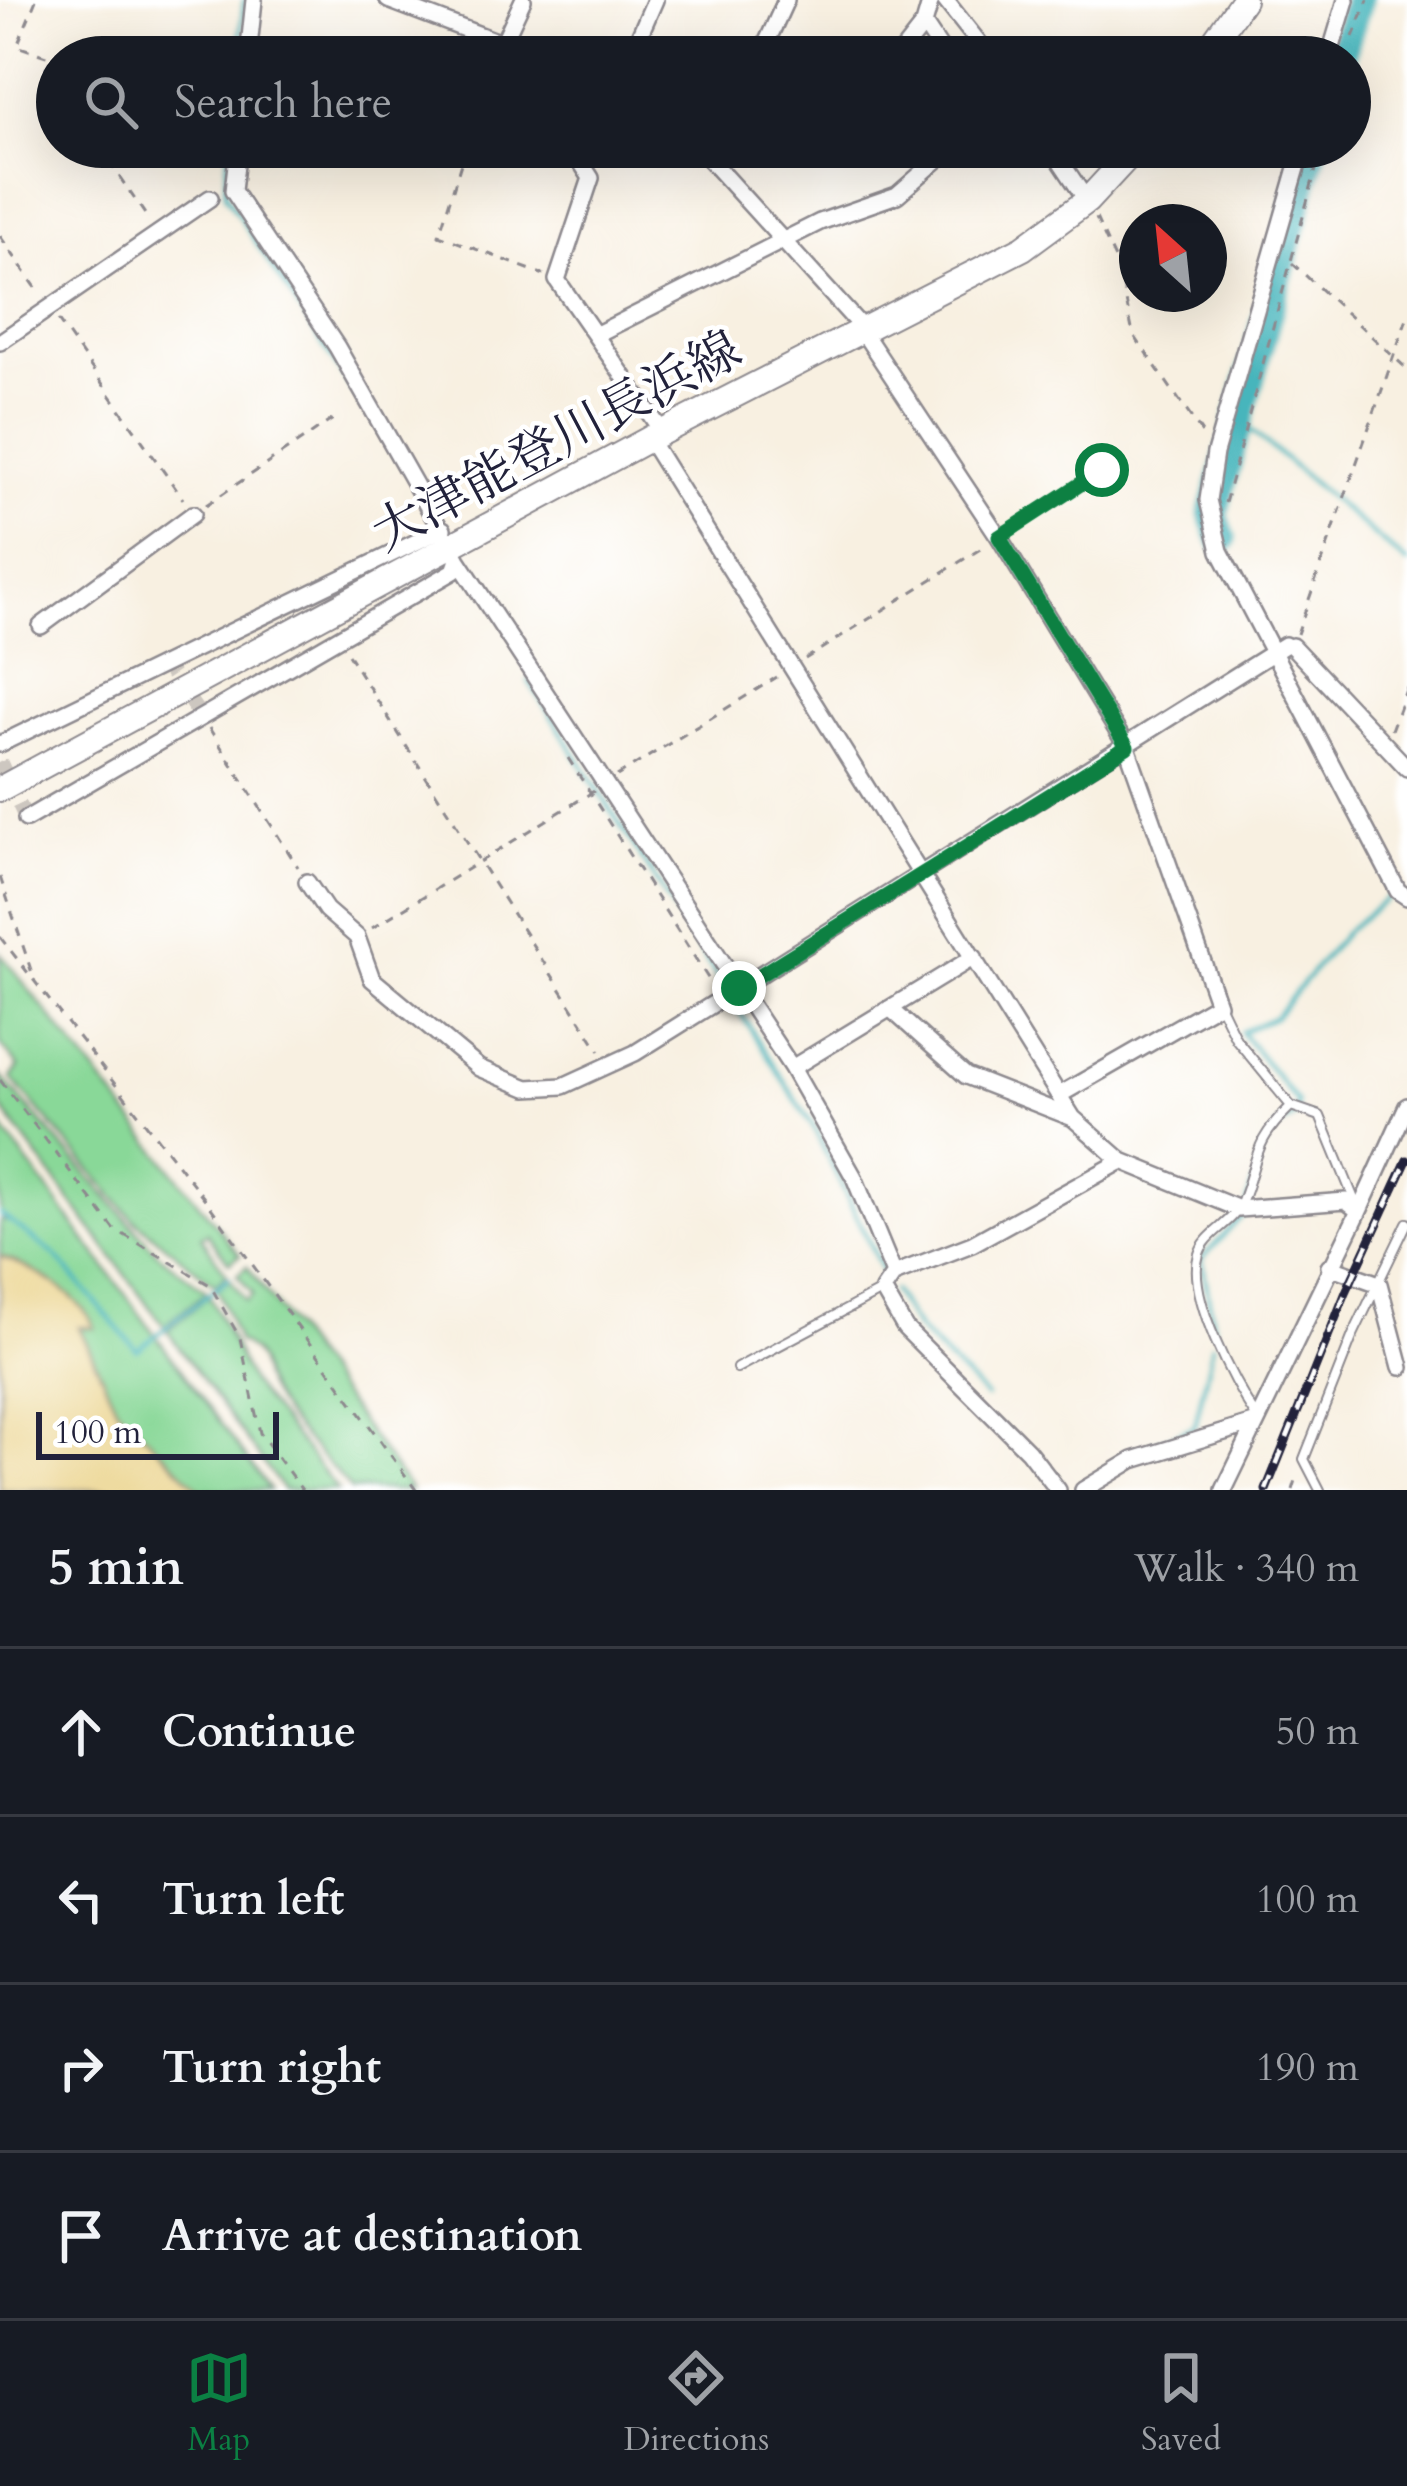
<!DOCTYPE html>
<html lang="en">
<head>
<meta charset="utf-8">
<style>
  body { margin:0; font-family:Cardo,"Noto Serif JP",serif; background:#20242c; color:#f1f3f6 }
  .compass { position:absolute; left:1119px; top:204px; width:108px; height:108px; border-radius:50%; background:#171b24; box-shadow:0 12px 48px #0002; rotate:333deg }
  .scale { position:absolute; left:36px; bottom:30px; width:243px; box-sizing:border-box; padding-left:12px; border:6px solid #22223b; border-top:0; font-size:33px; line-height:42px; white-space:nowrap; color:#22223b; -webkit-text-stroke:9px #fff; paint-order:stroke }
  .stop { position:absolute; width:36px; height:36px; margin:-27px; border:9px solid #0b8043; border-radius:50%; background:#fff }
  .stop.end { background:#0b8043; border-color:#fff; box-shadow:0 3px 12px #0008 }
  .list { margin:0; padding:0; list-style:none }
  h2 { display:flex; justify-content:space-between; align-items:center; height:156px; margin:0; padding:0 48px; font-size:51px }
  h2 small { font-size:39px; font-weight:400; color:#9ea1a6 }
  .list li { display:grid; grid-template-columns:78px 1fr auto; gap:36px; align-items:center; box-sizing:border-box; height:168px; padding:0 48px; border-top:3px solid #363941 }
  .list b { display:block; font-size:45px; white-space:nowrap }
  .list em { font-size:39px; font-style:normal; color:#9ea1a6 }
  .icon { flex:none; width:66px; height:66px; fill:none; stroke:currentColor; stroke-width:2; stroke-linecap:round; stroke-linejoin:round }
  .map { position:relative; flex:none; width:1407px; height:1490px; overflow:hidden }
  .search { position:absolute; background:#171b24; box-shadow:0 12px 48px #0002; left:36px; right:36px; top:36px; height:132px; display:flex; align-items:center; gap:30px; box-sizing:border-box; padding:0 42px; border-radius:66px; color:#9ea1a6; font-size:45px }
  .sheet { height:828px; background:#171b24 }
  nav { display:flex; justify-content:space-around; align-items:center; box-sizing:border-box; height:168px; border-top:3px solid #363941; background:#171b24; font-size:33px; color:#9ea1a6 }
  nav a { display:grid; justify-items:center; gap:6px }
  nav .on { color:#0b8043 }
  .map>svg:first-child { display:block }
  .green { fill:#89d898; stroke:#567d6a; stroke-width:3 }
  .sand { fill:#eeda9e; stroke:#887e6c; stroke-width:3 }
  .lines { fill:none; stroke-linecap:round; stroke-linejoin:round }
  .stream { stroke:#46b5bc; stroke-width:4.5 }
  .river { stroke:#46b5bc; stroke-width:30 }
  .minor-tunnel { stroke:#cdc7c0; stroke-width:15; stroke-dasharray:15 8; stroke-linecap:butt }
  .service-casing { stroke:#8d898e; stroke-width:12 }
  .minor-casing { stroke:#8d898e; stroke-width:20 }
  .primary-casing { stroke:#8d898e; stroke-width:28 }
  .path { stroke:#8d898e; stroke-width:3; stroke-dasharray:9 9; stroke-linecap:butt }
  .service { stroke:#fff; stroke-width:8 }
  .minor { stroke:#fff; stroke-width:15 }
  .primary { stroke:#fff; stroke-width:24 }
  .rail-casing { stroke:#22223b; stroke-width:9 }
  .rail { stroke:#fff; stroke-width:4.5; stroke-dasharray:14; stroke-linecap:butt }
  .route { stroke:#0b8043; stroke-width:15 }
  .labels { text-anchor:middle; stroke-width:9; stroke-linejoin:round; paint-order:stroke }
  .street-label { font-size:51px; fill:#22223b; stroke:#fff }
</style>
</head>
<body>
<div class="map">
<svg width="1407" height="1490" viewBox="0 0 1407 1490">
  <rect width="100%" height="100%" fill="#fff"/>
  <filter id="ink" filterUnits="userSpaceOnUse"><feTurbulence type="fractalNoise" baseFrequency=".00833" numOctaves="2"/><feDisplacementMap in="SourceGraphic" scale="24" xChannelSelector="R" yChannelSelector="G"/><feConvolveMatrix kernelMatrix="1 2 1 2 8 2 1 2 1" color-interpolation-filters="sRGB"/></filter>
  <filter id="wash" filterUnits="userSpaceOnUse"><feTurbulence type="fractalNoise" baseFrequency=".004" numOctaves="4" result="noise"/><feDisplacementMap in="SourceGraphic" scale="48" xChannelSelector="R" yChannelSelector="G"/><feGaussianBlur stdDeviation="2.7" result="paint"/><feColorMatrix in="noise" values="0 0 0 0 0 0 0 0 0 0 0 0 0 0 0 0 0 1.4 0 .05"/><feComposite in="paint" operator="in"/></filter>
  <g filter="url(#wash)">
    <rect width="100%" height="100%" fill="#f8f0e1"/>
    <path class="green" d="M0,953L240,1255L229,1263L207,1233L201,1236L227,1275L215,1285L133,1219L11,1078L19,1067L0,1044Z
      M0,1076L157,1253L207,1292L164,1326L0,1106Z
      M0,1125L270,1490H201C174,1464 134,1436 115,1405C80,1345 71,1283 0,1256V1221H7L0,1215Z
      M247,1266L410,1490H351C324,1456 284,1424 266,1385C255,1360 265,1357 238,1342L217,1289L230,1279L246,1301L253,1294L237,1275Z
      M209,1295L251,1383L338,1490H283L167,1331Z"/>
    <path class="sand" d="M0,1256C34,1269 80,1294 95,1328L79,1327L117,1408L201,1490H0Z"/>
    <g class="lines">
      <path class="stream" d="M238,57L244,0
        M229,147L225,195L354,392
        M1236,418L1407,563
        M529,681L726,991
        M732,1000L814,1128L886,1278
        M1276,1128L1296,1115L1298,1103L1241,1032L1275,1017L1347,930L1392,895
        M1247,1205L1253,1181
        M0,1214L55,1255L137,1350L229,1278
        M893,1291L917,1329L986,1397
        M1214,1329L1202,1259L1243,1215
        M1141,1450L1195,1426L1213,1344"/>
      <path class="river" d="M1340,57L1358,0
        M1222,539L1213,514L1313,147"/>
    </g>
  </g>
  <g filter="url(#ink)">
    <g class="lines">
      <path class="minor-tunnel" d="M164,663L201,717
        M0,762L26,819"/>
      <defs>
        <path id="service" d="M1220,1006L1236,1039L1291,1106C1251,1145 1260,1156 1241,1204C1232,1224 1205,1233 1199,1254C1186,1296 1235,1385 1258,1420
          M1291,1106L1320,1116L1356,1204
          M737,1368L881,1291
          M1320,1490L1304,1459L1353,1335L1407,1223"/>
        <path id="minor" d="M388,0L538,57
          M931,0L924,24L946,57
          M945,0L990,57
          M503,43L523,0
          M248,57L254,0
          M630,57L655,0
          M760,57L786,0
          M898,57L924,24
          M1329,57L1346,0
          M238,147L233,191L337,347L458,560L792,1068L854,1177L894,1274
          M548,147L580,161L591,178L557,280L663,433
          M698,147L855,320L999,537L1127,747L1218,1004L1061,1094
          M1051,147L1087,201
          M1303,147L1215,453L1208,500L1220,551L1398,891L1407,897
          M597,334L820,222L897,195L952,147
          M0,342L210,198
          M649,439L1073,1118L1122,1161L1239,1209L1346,1201L1359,1211L1224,1490
          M41,626L193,514
          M1292,646L1407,768
          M0,744L443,529
          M26,819L454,571L458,560
          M307,882L326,910L357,937L372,979L479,1068L527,1088L563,1086L635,1053L1285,645
          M893,1011L966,1076L1073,1118
          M792,1068L974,957
          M1359,1211L1407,1106
          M1329,1266L1379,1284L1401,1367
          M1058,1490L1028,1451L905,1328L883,1290L894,1274L972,1244L1122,1161
          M1083,1490L1133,1460L1254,1423"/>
        <path id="primary" d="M1203,57L1243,0
          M0,789L649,439L1023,248L1087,201L1137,147"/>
      </defs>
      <use href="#service" class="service-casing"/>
      <use href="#minor" class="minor-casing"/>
      <use href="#primary" class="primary-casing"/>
      <path class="path" d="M36,0L17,46L52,58L45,69L57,86
        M1353,37L1368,0
        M99,147L149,220
        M466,147L439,235L544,275
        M1096,218L1119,268L1133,334L1202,433
        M0,236L39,292
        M1292,263L1407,369
        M58,320L183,499
        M1225,503L1322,147
        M206,505L339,415
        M1013,528L1102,470
        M1297,634L1407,318
        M348,654L600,1051
        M805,659L985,546
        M209,728L298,867
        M1391,730L1407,687
        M568,758L711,983
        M617,776L777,677
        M0,877L35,982
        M372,928L594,791
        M0,937L204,1198L416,1490
        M0,1080L114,1229L210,1285L240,1338L260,1433L302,1490
        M1293,1490L1297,1477"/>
      <use href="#service" class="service"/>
      <use href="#minor" class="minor"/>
      <use href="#primary" class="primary"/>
      <defs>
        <path id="rail" d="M1266,1490L1346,1292L1407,1160"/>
      </defs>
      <use href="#rail" class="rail-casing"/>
      <use href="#rail" class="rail"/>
    </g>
  </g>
  <g class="lines" filter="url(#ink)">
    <path class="route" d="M739,988L1127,747L999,537L1102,470"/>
  </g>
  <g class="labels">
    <g class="street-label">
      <text transform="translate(556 440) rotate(-28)" y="18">大津能登川長浜線</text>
    </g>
  </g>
</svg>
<svg class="compass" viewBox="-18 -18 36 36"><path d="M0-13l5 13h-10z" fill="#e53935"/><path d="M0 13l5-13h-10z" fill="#9ea1a6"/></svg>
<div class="scale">100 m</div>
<div class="stop" style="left:1102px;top:470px"></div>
<div class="stop end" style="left:739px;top:988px"></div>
<div class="search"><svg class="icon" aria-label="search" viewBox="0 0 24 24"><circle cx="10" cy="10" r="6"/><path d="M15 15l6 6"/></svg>Search here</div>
</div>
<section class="sheet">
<h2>5 min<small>Walk · 340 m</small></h2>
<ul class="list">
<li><svg class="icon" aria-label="ahead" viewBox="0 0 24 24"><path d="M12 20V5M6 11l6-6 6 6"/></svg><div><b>Continue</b></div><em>50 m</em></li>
<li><svg class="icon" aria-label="left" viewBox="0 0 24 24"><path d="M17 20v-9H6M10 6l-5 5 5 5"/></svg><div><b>Turn left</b></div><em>100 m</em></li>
<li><svg class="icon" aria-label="right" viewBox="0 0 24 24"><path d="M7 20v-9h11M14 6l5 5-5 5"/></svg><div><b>Turn right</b></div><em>190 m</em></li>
<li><svg class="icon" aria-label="arrive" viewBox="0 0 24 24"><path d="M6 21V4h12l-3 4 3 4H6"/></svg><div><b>Arrive at destination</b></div></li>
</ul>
</section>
<nav>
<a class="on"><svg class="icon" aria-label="map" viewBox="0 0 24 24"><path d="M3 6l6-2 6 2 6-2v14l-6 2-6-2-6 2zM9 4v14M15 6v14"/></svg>Map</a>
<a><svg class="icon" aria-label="directions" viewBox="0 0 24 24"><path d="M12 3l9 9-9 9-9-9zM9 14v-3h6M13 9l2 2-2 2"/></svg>Directions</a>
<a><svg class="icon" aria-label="saved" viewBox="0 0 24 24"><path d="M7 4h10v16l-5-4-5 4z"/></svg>Saved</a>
</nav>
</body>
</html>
